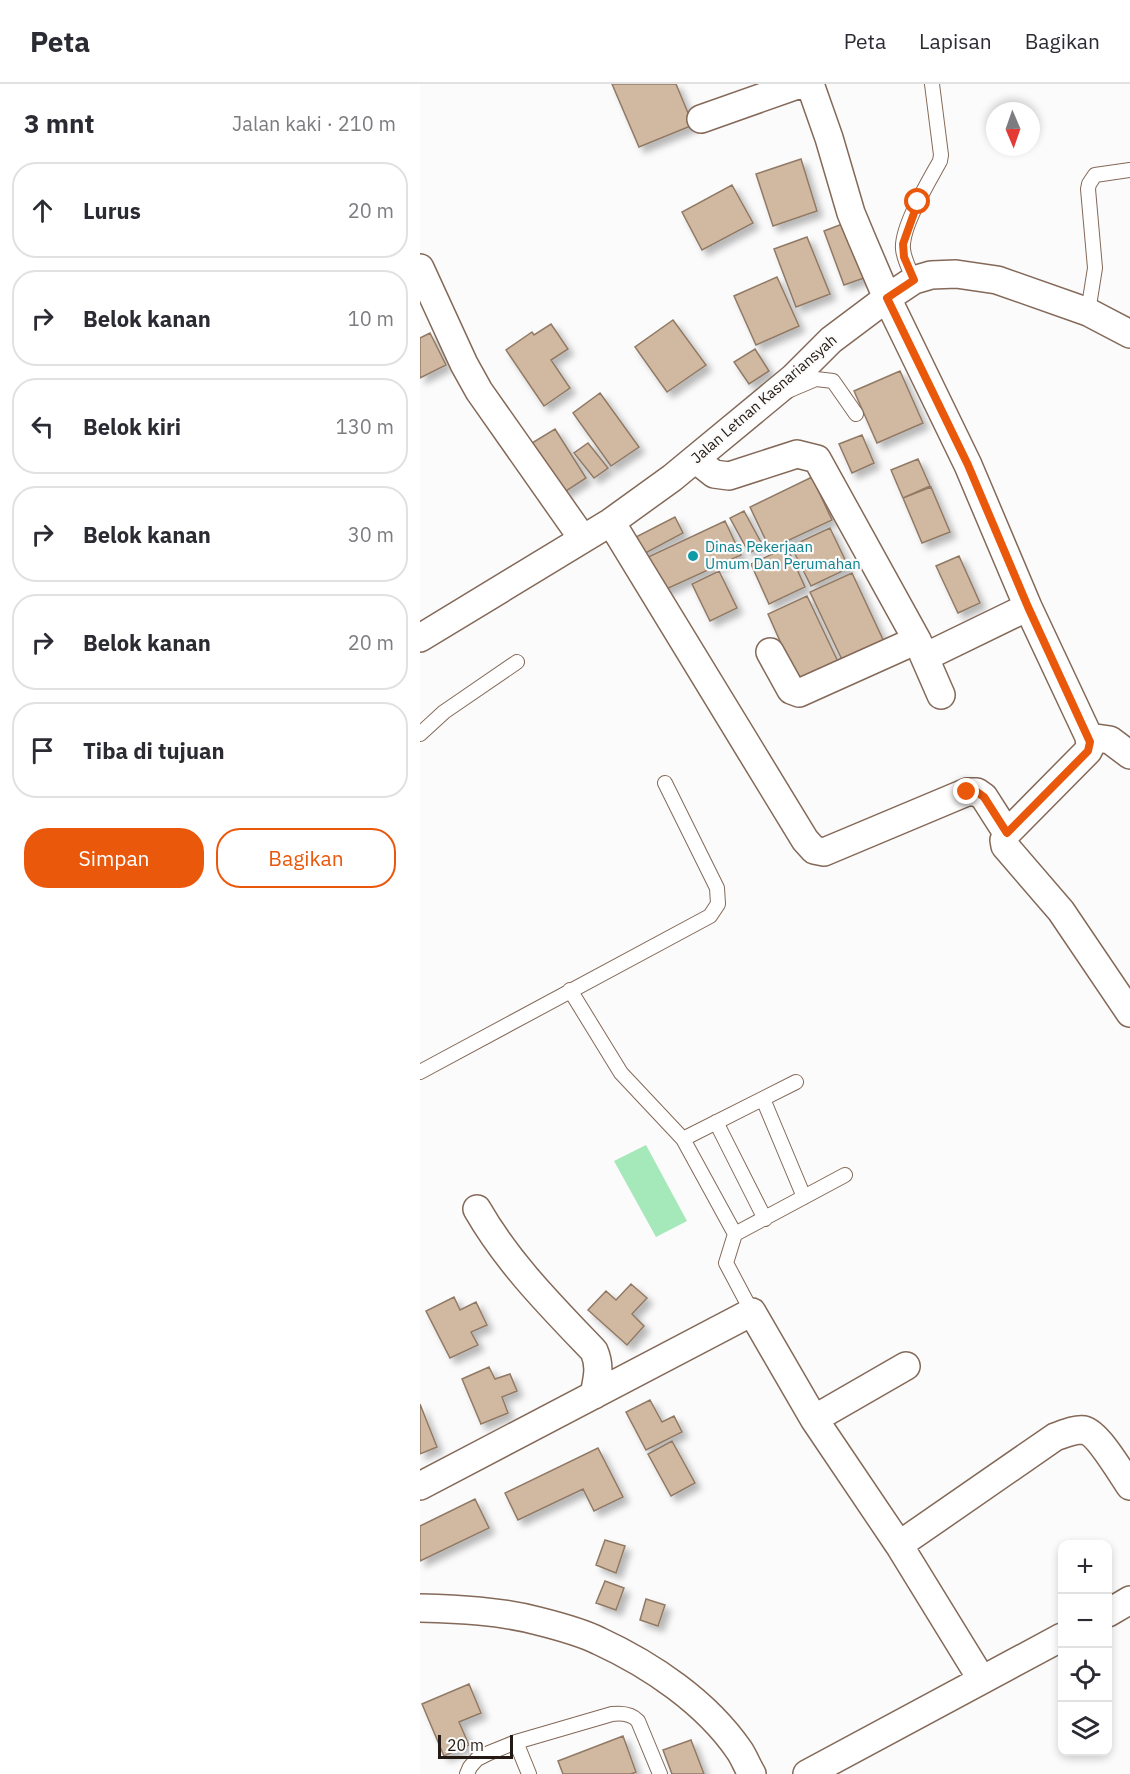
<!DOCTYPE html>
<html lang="id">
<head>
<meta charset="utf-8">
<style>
  body { margin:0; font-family:"IBM Plex Sans",sans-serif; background:#f2f2f3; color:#2b2b33 }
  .controls { position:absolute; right:18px; bottom:18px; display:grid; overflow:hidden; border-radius:12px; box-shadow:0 3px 9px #0003 }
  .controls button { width:54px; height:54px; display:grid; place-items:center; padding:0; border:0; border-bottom:2px solid #e1e1e2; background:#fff; color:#2b2b33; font:30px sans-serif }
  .compass { position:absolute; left:566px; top:18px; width:54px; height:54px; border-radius:50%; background:#fff; box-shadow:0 3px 9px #0003; rotate:178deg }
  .scale { position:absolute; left:18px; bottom:15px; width:75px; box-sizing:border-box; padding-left:6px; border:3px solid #241a13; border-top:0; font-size:16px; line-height:21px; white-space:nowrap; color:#241a13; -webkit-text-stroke:4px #fbfbfb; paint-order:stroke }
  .stop { position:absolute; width:18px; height:18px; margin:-14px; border:4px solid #ea580c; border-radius:50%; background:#fff }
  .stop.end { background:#ea580c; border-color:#fff; box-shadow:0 2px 6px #0008 }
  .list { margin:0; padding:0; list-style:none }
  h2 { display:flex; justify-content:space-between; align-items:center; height:78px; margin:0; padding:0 24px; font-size:26px }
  h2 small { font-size:20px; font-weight:400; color:#7c7c81 }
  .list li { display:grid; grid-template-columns:39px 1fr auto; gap:18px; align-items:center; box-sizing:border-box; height:96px; margin:0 12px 12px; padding:0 12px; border:2px solid #e1e1e2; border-radius:24px }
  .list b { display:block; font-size:22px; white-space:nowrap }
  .list em { font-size:20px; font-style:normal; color:#7c7c81 }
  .actions { display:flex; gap:12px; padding:18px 24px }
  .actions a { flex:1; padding:14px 0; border:2px solid #ea580c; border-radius:24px; text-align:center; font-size:21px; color:#ea580c }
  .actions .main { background:#ea580c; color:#fff }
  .icon { flex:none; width:33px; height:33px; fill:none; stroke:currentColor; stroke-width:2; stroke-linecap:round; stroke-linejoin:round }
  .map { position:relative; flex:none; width:710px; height:1690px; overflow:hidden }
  header { display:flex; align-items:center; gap:36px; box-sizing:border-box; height:84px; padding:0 30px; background:#fff; border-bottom:2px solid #e1e1e2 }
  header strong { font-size:28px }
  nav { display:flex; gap:33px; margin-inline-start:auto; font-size:21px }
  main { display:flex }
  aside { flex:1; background:#fff }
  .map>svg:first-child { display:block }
  .green { fill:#a5e8ba }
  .building { fill:#d1b8a1; stroke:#917a65; stroke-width:1.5; filter:url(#shadow) }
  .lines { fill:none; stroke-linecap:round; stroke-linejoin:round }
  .service-casing { stroke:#846958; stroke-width:16 }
  .minor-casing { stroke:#846958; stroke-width:30 }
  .service { stroke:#fff; stroke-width:14 }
  .minor { stroke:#fff; stroke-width:27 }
  .route { stroke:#ea580c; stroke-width:8 }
  .culture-dot { fill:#0f9aa8; stroke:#fbfbfb; stroke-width:2 }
  .labels { text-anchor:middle; stroke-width:4.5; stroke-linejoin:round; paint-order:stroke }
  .street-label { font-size:15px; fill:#241a13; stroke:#fbfbfb }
  .culture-label { font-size:15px; fill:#0d838f; stroke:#fbfbfb; text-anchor:start }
</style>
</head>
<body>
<header>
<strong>Peta</strong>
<nav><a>Peta</a><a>Lapisan</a><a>Bagikan</a></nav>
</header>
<main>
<aside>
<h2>3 mnt<small>Jalan kaki · 210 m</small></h2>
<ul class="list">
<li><svg class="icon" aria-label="ahead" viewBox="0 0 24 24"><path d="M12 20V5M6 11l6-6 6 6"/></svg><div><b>Lurus</b></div><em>20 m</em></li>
<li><svg class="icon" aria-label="right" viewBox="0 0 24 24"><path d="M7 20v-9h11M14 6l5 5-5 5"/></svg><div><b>Belok kanan</b></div><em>10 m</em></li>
<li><svg class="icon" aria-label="left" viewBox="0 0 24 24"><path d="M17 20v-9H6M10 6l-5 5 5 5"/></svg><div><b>Belok kiri</b></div><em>130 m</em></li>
<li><svg class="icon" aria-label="right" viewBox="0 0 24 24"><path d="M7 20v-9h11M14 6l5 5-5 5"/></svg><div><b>Belok kanan</b></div><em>30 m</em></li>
<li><svg class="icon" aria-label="right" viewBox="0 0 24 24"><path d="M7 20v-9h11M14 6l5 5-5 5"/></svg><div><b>Belok kanan</b></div><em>20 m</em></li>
<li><svg class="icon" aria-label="arrive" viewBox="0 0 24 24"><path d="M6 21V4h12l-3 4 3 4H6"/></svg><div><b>Tiba di tujuan</b></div></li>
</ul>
<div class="actions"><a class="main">Simpan</a><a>Bagikan</a></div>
</aside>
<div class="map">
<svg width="710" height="1690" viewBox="0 0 710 1690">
  <defs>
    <filter id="shadow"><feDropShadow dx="5.5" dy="5.5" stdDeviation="3" flood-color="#0004"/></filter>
  </defs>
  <rect width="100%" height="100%" fill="#fbfbfb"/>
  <path class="green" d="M226,1061L267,1137L236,1153L194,1077Z"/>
  <path class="building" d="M192,0H256L273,41L219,63Z
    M381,75L397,127L353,142L336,90Z
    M312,101L333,139L282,166L262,128Z
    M425,139L444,194L424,201L404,147Z
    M387,153L410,210L376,223L354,165Z
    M357,193L379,242L336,261L314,212Z
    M253,236L286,281L247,308L215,263Z
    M131,240L148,265L131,276L150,304L124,322L86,266L112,248L114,251Z
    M10,249L26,281L0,294V254Z
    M335,265L349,287L329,300L314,278Z
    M480,287L503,339L457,359L434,307Z
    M180,309L219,363L191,382L153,329Z
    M135,345L166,394L143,409L112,359Z
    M442,351L454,379L432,389L419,360Z
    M168,359L188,384L174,394L154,369Z
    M498,375L510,402L483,414L471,386Z
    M392,393L412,436L350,465L330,423Z
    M511,403L530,448L502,459L483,414Z
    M324,427L343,462L329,469L310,434Z
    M255,433L263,449L218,473L210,456Z
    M305,437L321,471L242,507L226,474Z
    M410,444L429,484L391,502L371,462Z
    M367,463L385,503L349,520L331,480Z
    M539,472L560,519L538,529L516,482Z
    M299,487L317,524L290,537L272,500Z
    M432,489L466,562L425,582L390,508Z
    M387,512L421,584L380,602L348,530Z
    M211,1200L227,1214L212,1230L224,1242L207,1261L168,1226L186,1207L196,1216Z
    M34,1213L40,1226L56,1218L67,1241L51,1248L58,1261L30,1274L6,1227Z
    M69,1283L75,1295L90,1290L97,1307L82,1313L88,1329L61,1340L42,1295Z
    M230,1316L242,1338L254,1332L262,1348L226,1366L206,1328Z
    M0,1320L17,1363L0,1370Z
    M252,1357L275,1399L251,1412L228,1370Z
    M178,1364L203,1413L174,1427L163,1405L98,1436L85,1409Z
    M55,1415L69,1444L0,1477V1442Z
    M185,1456L205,1462L196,1489L176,1481Z
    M185,1497L204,1504L196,1526L176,1519Z
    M226,1515L245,1521L238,1542L220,1536Z
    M49,1600L61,1629L39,1638L49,1661L24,1672L2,1620Z
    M203,1652L216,1688L211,1690H143L138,1677Z
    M271,1656L284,1690H252L243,1666Z"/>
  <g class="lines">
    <defs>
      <path id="service" d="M494,196C490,186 484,176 483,165C481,143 509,97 520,77L521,71L512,0
        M668,228L675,184L668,105L669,100L675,91L710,86
        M370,306L396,295L413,297L436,330
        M0,650L24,628L97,578
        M150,906L201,989L263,1055L315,1150L306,1179L332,1228
        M0,988L290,832L298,820L297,804L245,699
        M343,1015L384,1113
        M296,1038L345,1135
        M263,1055L376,998
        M315,1150L425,1091
        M96,1658L109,1690
        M47,1690L50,1683L57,1675L69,1669L96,1658L192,1630C201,1629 212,1630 218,1637L240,1690"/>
      <path id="minor" d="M390,0L409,54L431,129L441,153L467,214L548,381L608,523L669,653L670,663L668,667L587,749L584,756L585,762L641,827L710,929
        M281,35L380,0
        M0,184L44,280L59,307L163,455
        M275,375L294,390L309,392L377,370L397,375L497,556L521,611
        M191,438L385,756L394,766L404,768L547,708H557L564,713L587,749
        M0,554L191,438L252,394L373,294L411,256L467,214L494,196L511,191L536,190L577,196L668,228L710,250
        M350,568L371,606L379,609L497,556
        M505,573L608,523
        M669,653L690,656L710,671
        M57,1125C88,1179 131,1222 174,1267C181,1283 177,1295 174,1311
        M394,1335L479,1461L562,1596
        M0,1402L332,1228L394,1335L486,1282
        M479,1461L635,1353C644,1350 654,1345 664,1346C678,1349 701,1389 710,1402
        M0,1524C38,1525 81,1527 118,1537C138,1542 161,1548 179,1557C231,1581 286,1618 319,1666C324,1673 327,1682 332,1690
        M688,1529L710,1516
        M387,1690L642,1553"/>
    </defs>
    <use href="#service" class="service-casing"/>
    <use href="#minor" class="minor-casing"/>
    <use href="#service" class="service"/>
    <use href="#minor" class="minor"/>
  </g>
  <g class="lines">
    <path class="route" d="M498,118L483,160L484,173L494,196L467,214L548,381L608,523L670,658L668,667L587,749L564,713L557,708H547"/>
  </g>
  <circle class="culture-dot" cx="273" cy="472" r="6"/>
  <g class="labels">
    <g class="street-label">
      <text transform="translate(344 315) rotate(-41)" y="5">Jalan Letnan Kasnariansyah</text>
    </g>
    <g class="culture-label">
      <text x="285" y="468">Dinas Pekerjaan<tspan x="285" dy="17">Umum Dan Perumahan</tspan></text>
    </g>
  </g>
</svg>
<div class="controls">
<button>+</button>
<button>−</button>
<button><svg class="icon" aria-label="locate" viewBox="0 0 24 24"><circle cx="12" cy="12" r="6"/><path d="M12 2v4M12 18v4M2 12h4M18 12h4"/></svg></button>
<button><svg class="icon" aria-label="layers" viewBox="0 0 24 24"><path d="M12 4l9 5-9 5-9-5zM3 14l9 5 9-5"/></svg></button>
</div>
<svg class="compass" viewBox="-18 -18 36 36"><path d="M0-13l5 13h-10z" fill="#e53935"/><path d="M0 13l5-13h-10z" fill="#7c7c81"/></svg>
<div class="scale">20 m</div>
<div class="stop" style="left:498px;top:118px"></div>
<div class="stop end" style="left:547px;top:708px"></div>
</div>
</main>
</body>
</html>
